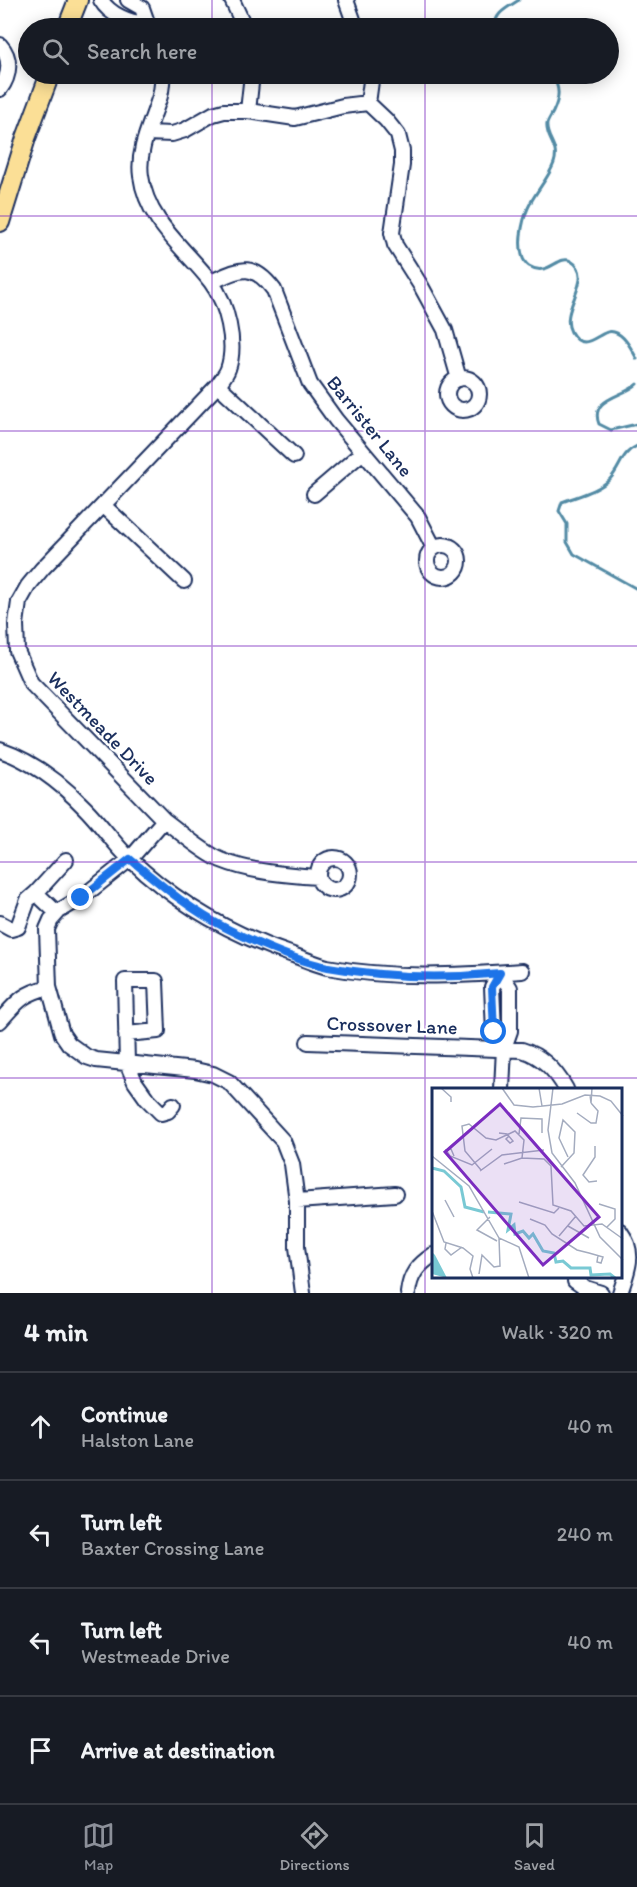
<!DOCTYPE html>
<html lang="en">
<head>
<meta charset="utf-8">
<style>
  body { margin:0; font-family:Itim,sans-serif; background:#20242c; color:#f1f3f6 }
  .stop { position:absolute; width:18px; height:18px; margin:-14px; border:4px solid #1a73e8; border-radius:50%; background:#fff }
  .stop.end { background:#1a73e8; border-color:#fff; box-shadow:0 2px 6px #0008 }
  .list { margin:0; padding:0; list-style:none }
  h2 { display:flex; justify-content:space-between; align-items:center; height:78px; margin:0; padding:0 24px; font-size:26px }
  h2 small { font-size:20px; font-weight:400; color:#9ea1a6 }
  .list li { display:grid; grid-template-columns:39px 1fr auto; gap:18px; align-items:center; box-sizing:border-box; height:108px; padding:0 24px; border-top:2px solid #363941 }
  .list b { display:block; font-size:22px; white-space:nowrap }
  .list p { margin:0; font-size:20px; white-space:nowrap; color:#9ea1a6 }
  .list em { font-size:20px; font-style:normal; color:#9ea1a6 }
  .icon { flex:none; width:33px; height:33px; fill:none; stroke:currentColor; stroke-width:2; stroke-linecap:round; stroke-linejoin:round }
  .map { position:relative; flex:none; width:637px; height:1293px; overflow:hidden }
  .search { position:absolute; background:#171b24; box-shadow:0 3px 15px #0003; left:18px; right:18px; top:18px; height:66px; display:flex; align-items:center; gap:15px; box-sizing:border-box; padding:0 21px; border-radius:33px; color:#9ea1a6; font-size:22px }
  .sheet { height:510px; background:#171b24 }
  nav { display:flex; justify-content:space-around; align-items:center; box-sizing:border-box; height:84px; border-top:2px solid #363941; background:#171b24; font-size:16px; color:#9ea1a6 }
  nav a { display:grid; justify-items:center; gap:3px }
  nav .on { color:#8c9099 }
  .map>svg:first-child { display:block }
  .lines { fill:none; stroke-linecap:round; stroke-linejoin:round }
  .stream { stroke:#538ba5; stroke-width:3 }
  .minor-casing { stroke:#1b2f5e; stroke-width:18 }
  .major-casing { stroke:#1b2f5e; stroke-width:22 }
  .minor { stroke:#fff; stroke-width:14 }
  .major { stroke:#fbdf96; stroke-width:18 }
  .route { stroke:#1a73e8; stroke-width:8 }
  .grid { fill:none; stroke:#7b2cbf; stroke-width:1.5; stroke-opacity:0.55 }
  .labels { text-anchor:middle; stroke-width:4.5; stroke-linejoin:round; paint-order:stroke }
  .street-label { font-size:20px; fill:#1b2f5e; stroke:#fff }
  .inset-river { fill:none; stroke:#79c9d4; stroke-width:3 }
  .inset-road { fill:none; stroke:#a4acbf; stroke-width:1.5 }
  .view { fill:#7b2cbf; fill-opacity:0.15; stroke:#7b2cbf; stroke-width:3 }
  .inset-edge { fill:none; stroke:#1b2f5e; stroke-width:3 }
</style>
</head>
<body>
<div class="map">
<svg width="637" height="1293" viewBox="0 0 637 1293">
  <rect width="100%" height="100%" fill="#fff"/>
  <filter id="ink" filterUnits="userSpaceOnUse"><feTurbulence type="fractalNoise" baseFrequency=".0167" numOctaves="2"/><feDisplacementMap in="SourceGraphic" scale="12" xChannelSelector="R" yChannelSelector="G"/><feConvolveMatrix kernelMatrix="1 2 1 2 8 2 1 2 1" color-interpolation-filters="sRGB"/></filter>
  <g filter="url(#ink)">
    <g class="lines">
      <path class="stream" d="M495,28C494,13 507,8 519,0
        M552,74C560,88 560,97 553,112C551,116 548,120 547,124C545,138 560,146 554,163C549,177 538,189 531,202C523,216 518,240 522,255C523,260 525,263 529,266C548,278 558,254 571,261C597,277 558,309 571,332C585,357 601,327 614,332C625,335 632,350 637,359
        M637,384C624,397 589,398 599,424L611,430L637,424
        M637,446C621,453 621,467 610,479C599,491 577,496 562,502L559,511L567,524V542L574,554L637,589"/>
      <defs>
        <path id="minor" d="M101,0C109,14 130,24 146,23
          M128,0L142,8L149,28
          M232,0L245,28
          M346,0L356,28
          M0,45C12,58 10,76 0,89
          M163,74C162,81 162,89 160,96C152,122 137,149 141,176C147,222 185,248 211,282C227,303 237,344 228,369C226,375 221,380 218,385L42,569L28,586L19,602L16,624L17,651L31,683L164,820L130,859L81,898L59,911L51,920L47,929L49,987L62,1034L69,1044L87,1057L96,1060L195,1070L213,1074L229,1082L283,1141L292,1164L297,1201V1247L303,1293
          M372,74L368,103L386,120L398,135L402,151V165L392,233L395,245L421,286L445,330L459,379
          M248,111L252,74
          M147,133L172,134L185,130L213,114L224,111H248L295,118L343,106L368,103
          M211,282C240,269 252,261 274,290L310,384L336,420L418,517L434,548
          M447 394a16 16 0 1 1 32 0a16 16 0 1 1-32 0Z
          M218,385L294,456
          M314,494L363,452
          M104,506L184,581
          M427 561a16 16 0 1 1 32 0a16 16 0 1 1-32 0Z
          M0,750C32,761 62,784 85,808C101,824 114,844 130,859C176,903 233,935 293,955C304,959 316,964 327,967C391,979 457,976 522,971
          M164,820C182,833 201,851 221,860C250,872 287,875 318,877
          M318 874a16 16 0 1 1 32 0a16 16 0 1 1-32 0Z
          M36,893L66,860
          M0,923L11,929L18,927L28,900L36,893L57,913
          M0,1021C18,1001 22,994 49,987
          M126,1034L158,1031L156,981H125L127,1063L135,1082L147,1099L161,1113L168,1111L173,1105
          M308,1042L522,1050C542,1056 556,1071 566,1089
          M502,1089L504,1048L510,1031V988L500,973L492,987L494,1032L504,1048
          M297,1201L395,1194
          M575,1276V1281L585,1288L601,1293
          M408,1293C410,1274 418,1265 433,1255
          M620,1293C628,1269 636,1253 620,1231"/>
        <path id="major" d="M67,28L78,0
          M0,222L26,138L50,74"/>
      </defs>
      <use href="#minor" class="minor-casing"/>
      <use href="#major" class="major-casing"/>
      <use href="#minor" class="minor"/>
      <use href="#major" class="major"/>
    </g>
  </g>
  <g class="lines" filter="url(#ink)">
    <path class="route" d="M81,898L130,859C160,884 190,910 226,928C254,942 297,961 328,967C383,977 444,979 500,973L492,987L494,1032"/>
  </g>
  <path class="grid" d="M212,0V28M425,0V28M212,74V1293M425,74V1293M0,216H637M0,431H637M0,646H637M0,862H637M0,1078H637"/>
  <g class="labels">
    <g class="street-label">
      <text transform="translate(370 426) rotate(51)" y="7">Barrister Lane</text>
      <text transform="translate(103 728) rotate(46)" y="7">Westmeade Drive</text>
      <text transform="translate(392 1025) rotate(2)" y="7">Crossover Lane</text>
    </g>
  </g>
  <g transform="translate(432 1088)">
    <rect width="190" height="190" fill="#fff"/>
    <path d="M0,164L3,167L15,190L0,186Z" fill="#79c9d4"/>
    <path class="inset-river" d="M0,80L12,83L29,99L33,119L52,124M56,124L79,126L76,142L82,137L83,146L91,143L97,150L101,146L111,163L122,165L124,174L131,173L139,180H158L159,187L178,186L183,190"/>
    <path class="inset-road" d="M9,0L19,9V14M70,0L82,17L101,19L130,16L153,7L168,8L179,13L191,28M107,0L110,18M121,0L116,42L120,65L143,95L168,149L191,172M158,7L159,15L160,0M145,25L159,35H164L166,23L159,15M67,45L75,46L81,53L78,55L74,51L77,48M87,46L89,30L110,31V45M163,58V69L151,87L157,94L165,93M0,68L37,98L67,150L87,159L97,190M22,68L19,61L14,62L18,68L40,77L60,61M72,76L90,70M129,79L142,65L143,44L131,32L127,50L136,69M49,82L33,63L30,38L37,36L54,50L64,52L83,43L92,52L90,70L112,71L119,78L121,117L139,123L152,138L170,136L191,151M48,83L70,67L112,62M13,112L22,129M87,114L122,125L127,120M167,116L183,121V131L175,139M0,123L12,154L31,160L41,168L38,181L41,190M58,129L45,142L65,153M98,131L113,137L120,146L145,162L157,165L171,169L169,175L165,174L166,167M136,138L157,150M127,148L144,128M14,155L13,161L19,167L30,159M47,186L50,167L62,179L68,178L67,150"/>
    <path class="view" d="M68,16L167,129L111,177L13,64Z"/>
    <rect width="190" height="190" class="inset-edge"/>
  </g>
</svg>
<div class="stop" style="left:494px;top:1032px"></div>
<div class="stop end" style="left:81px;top:898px"></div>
<div class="search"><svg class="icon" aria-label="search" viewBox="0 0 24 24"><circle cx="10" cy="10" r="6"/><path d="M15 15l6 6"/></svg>Search here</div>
</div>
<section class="sheet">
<h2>4 min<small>Walk · 320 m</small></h2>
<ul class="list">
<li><svg class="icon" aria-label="ahead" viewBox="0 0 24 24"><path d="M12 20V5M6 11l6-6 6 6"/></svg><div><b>Continue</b><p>Halston Lane</p></div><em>40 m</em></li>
<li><svg class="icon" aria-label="left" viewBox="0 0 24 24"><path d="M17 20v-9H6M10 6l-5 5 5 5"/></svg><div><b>Turn left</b><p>Baxter Crossing Lane</p></div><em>240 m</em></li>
<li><svg class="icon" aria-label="left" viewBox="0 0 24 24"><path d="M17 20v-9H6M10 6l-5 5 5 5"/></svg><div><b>Turn left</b><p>Westmeade Drive</p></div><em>40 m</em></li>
<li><svg class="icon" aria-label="arrive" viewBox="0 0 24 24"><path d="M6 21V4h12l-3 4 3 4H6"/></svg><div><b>Arrive at destination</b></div></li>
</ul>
</section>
<nav>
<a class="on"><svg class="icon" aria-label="map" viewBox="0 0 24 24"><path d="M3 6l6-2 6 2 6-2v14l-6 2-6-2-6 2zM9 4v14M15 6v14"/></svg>Map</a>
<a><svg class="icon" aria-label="directions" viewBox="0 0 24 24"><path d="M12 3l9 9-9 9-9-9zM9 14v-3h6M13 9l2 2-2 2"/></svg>Directions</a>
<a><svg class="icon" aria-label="saved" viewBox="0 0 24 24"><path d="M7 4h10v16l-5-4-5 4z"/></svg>Saved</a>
</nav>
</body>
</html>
